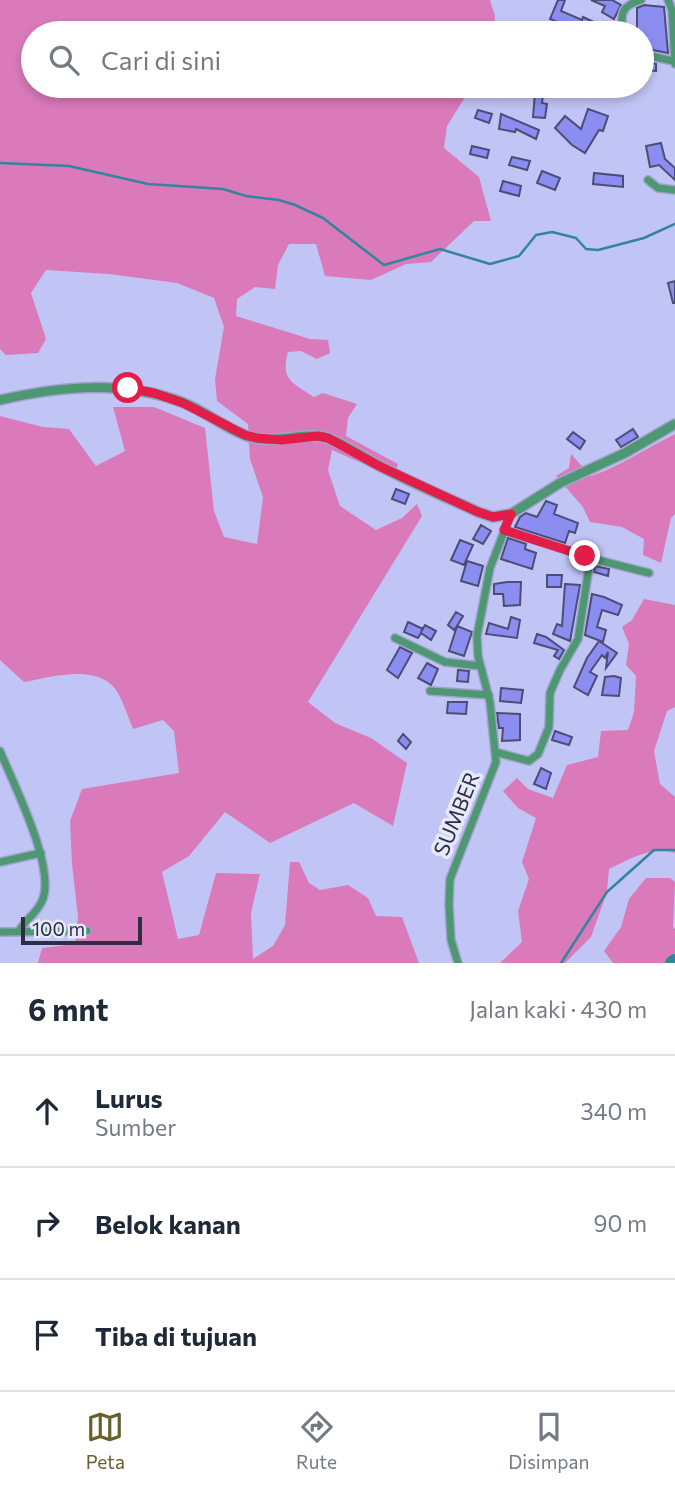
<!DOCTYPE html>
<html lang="id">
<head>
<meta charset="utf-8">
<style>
  body { margin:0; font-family:Commissioner,sans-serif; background:#f2f2f3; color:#1f2937 }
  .scale { position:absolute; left:21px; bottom:18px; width:121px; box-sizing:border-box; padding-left:7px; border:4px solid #2d2e41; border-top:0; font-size:19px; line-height:24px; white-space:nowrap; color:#2d2e41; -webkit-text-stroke:5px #e6e8fc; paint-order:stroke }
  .stop { position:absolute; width:21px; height:21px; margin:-16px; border:5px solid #e11d48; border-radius:50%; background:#fff }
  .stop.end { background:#e11d48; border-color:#fff; box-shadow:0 2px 7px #0008 }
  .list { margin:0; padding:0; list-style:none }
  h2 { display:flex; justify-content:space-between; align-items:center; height:91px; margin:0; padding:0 28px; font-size:30px }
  h2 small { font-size:23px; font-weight:400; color:#747a83 }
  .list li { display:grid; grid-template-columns:46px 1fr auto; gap:21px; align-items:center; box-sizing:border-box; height:112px; padding:0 28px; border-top:2px solid #e0e1e3 }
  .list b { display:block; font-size:26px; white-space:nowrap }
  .list p { margin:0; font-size:23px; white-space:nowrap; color:#747a83 }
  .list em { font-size:23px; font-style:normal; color:#747a83 }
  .icon { flex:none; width:38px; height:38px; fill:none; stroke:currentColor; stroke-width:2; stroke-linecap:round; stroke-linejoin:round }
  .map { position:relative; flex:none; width:675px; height:963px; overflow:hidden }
  .search { position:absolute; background:#fff; box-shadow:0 4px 10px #0003; left:21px; right:21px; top:21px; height:77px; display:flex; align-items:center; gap:18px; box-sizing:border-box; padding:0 24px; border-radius:38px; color:#747a83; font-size:26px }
  .sheet { height:427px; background:#fff }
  nav { display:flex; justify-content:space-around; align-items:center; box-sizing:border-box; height:98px; border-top:2px solid #e0e1e3; background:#fff; font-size:19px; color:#747a83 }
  nav a { display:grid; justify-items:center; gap:4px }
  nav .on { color:#675f2c }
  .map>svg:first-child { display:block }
  .green { fill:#da7aba }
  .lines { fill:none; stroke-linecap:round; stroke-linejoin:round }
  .stream { stroke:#32859d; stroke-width:2.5 }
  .river { stroke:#32859d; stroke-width:14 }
  .building { fill:#8c8df1; stroke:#4b4d76; stroke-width:2 }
  .minor-casing { stroke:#a0a4cd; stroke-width:10 }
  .tertiary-casing { stroke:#a0a4cd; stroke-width:12 }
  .minor { stroke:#4e9773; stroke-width:7 }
  .tertiary { stroke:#4e9773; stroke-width:9 }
  .route { stroke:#e11d48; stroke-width:9 }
  .labels { text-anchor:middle; stroke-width:7; stroke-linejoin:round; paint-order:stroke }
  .street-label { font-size:21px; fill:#2d2e41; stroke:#e6e8fc }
</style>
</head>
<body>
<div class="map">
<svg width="675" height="963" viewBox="0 0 675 963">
  <rect width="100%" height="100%" fill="#c1c5f5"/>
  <path class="green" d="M0,0H490L495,16L494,33H33V86H472L447,126L444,148L479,177L491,221H474L431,262L406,264L371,280L325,276L316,244H289L278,265L275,289L255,287L237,299L236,316L310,339L328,340L330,353L317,359L301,351L288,352C280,380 293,383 314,397L323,393L357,404L348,418L346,436L398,464L393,477L332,450L328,470L340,506L376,530L402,518L417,504L422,516L308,702L335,723L371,738L407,763L393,826L354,803L270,843L225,812L189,856L162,872L178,939L199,935L216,873L260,874L251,913L253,959L273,946L285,925L290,862H299L309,883L320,890L348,885L368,898L376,916L402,917L419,963H38L42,948L75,944L78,917L72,864L70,821L82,789L179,773L174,731L163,720L133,729C128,717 124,704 118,693C100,662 52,677 24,682L0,660V416L43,427L69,429L96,466L125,451L113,407H154L205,428L214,511L224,537L257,544L263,497L250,459L248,424L217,401L215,379L224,327L214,298L177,283L109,274L46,270L31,293L46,339L38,353L6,355L0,349Z
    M675,434V514L671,518L661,563L643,555L644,539L622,527L590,522L583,507L556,476L569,468L571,454L591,476C621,466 646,448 675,434Z
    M644,599L675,605V707L667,711L654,751L660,784L675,797V853C653,845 629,859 609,869L607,892L591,937L565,963H500L522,942L518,911L529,879L522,862L536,818L518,808L503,791L517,778L528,789L553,798L567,765L598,757L601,731L628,730L634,712L636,676L626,665L629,644L622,627L632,620Z
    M646,878H670L675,882L673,927L675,929V963H613L604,951L621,927L629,899Z"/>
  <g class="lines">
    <path class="stream" d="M0,163L69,166L148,184L223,189L246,196L279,200L295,205L323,218L384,265L440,249L490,264L519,256L536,235L552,232L576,238L586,249L598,250L644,238L675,224
      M561,963L607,892L654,850H675"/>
    <path class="river" d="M672,963L675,961"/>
  </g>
  <path class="building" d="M558,0H565L561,11L582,20L583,17L617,33H584L550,19Z
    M591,0H612L621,5L614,19L602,12L605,6Z
    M644,5L664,7L668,53L642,48V33H637V8Z
    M643,60L656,64V71L642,70Z
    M522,86H544L542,103L547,104L545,118L533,117L535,93L522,92Z
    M588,109L608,116L603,131L599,130L585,153L572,145L555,128L565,116L581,129Z
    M478,110L492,114L489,123L475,118Z
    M501,114L539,130L536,139L516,129L515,132L499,129Z
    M661,143L665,159L675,168V180L659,165L650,167L646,146Z
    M472,146L489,150L487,158L470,154Z
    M512,157L530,161L527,170L509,165Z
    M542,171L560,178L555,190L537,183Z
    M594,173L623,176V187L593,184Z
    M503,181L521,186L519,196L500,191Z
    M675,281V303H673L668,283Z
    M633,429L638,437L621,447L616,440Z
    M573,432L585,441L580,449L567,439Z
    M396,489L409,494L405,504L392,499Z
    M546,501L557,505L554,514L578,523L575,533L569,531L565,543L515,527L520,517L526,513L537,517Z
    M481,525L491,531L483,544L473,539Z
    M508,538L526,544L525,549L536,553L532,569L501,559Z
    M460,540L473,545L464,565L451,560Z
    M467,561L483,566L478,586L461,581Z
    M595,566L609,569L608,576L594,572Z
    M547,575H562L561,587H547Z
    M507,582H521L520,605L504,606L503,594H494V584Z
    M565,584L580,585L570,641L553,634L557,624L562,626Z
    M592,594L604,597L622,605L618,615L602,610L597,627L606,630L603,642L585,635Z
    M456,612L463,616L457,626L472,632L464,656L449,651L457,626L454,630L448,625Z
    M511,617L520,620L517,638L486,634L489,623L508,629Z
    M408,622L423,629L421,632L425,625L436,631L431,640L421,633L418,638L404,632Z
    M537,634L546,637L564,650L559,659L554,656L558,650L534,643Z
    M599,641L617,653L606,668L608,652L605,658L602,655L590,672L597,676L588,695L574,687L587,658Z
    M400,647L412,653L398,678L387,670Z
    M427,663L438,669L431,685L418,678Z
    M458,670L469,671L468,682L457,681Z
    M614,676L621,678L619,696L602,695L605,677Z
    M501,688L523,690L521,703L500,701Z
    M448,702H467L466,714L447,713Z
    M497,713L520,714V740L502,741L503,728H499Z
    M555,731L572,737L569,745L552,740Z
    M403,734L411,742L406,749L398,741Z
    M541,768L551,773L546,789L534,784Z"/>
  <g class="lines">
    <defs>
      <path id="minor" d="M668,0L672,10L675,64
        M623,33C620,14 621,6 641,0
        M642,54L673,61
        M648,180L658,188L675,190
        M586,557L649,573
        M395,638L445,662L480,666
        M430,691L489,695
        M0,751C13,783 57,869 42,901C37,913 25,920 19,931
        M495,752L529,761L538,754L549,727L550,693L560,670L578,639L589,567L585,556L504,530
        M0,862L41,853
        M0,932L87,931
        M458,963L451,940L449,904L450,879L496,762L490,702L478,656L477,636L490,568L511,514"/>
      <path id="tertiary" d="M0,400C61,386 125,380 184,403C207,412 227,430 250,437C277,444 303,432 324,437C342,442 360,456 376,464C409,482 444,496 478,512L493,517L511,514L560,483L625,453L675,424"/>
    </defs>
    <use href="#minor" class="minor-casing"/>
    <use href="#tertiary" class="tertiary-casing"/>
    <use href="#minor" class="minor"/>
    <use href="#tertiary" class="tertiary"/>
  </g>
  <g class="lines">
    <path class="route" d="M128,388L154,393L183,403L245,435L257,438L281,440L318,436L328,438L379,466L478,512L493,517L511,514L504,530L585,556"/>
  </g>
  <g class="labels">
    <g class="street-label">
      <text transform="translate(457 814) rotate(-68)" y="7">SUMBER</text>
    </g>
  </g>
</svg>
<div class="scale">100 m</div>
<div class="stop" style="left:128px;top:388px"></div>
<div class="stop end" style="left:585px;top:556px"></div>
<div class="search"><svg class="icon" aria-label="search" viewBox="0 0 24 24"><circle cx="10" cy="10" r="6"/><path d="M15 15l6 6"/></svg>Cari di sini</div>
</div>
<section class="sheet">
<h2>6 mnt<small>Jalan kaki · 430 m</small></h2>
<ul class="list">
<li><svg class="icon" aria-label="ahead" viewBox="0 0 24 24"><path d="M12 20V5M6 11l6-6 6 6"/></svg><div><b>Lurus</b><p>Sumber</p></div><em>340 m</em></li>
<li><svg class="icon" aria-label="right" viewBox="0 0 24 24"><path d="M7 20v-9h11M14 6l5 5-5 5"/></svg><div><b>Belok kanan</b></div><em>90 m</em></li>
<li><svg class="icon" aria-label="arrive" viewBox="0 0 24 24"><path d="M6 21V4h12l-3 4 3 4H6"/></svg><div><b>Tiba di tujuan</b></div></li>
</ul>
</section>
<nav>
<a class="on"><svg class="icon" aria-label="map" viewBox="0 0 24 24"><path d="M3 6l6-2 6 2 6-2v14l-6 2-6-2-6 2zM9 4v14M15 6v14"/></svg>Peta</a>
<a><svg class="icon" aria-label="directions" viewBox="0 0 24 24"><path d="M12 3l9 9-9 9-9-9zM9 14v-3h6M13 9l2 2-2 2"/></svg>Rute</a>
<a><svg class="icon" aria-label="saved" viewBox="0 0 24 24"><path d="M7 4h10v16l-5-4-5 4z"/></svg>Disimpan</a>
</nav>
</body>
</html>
